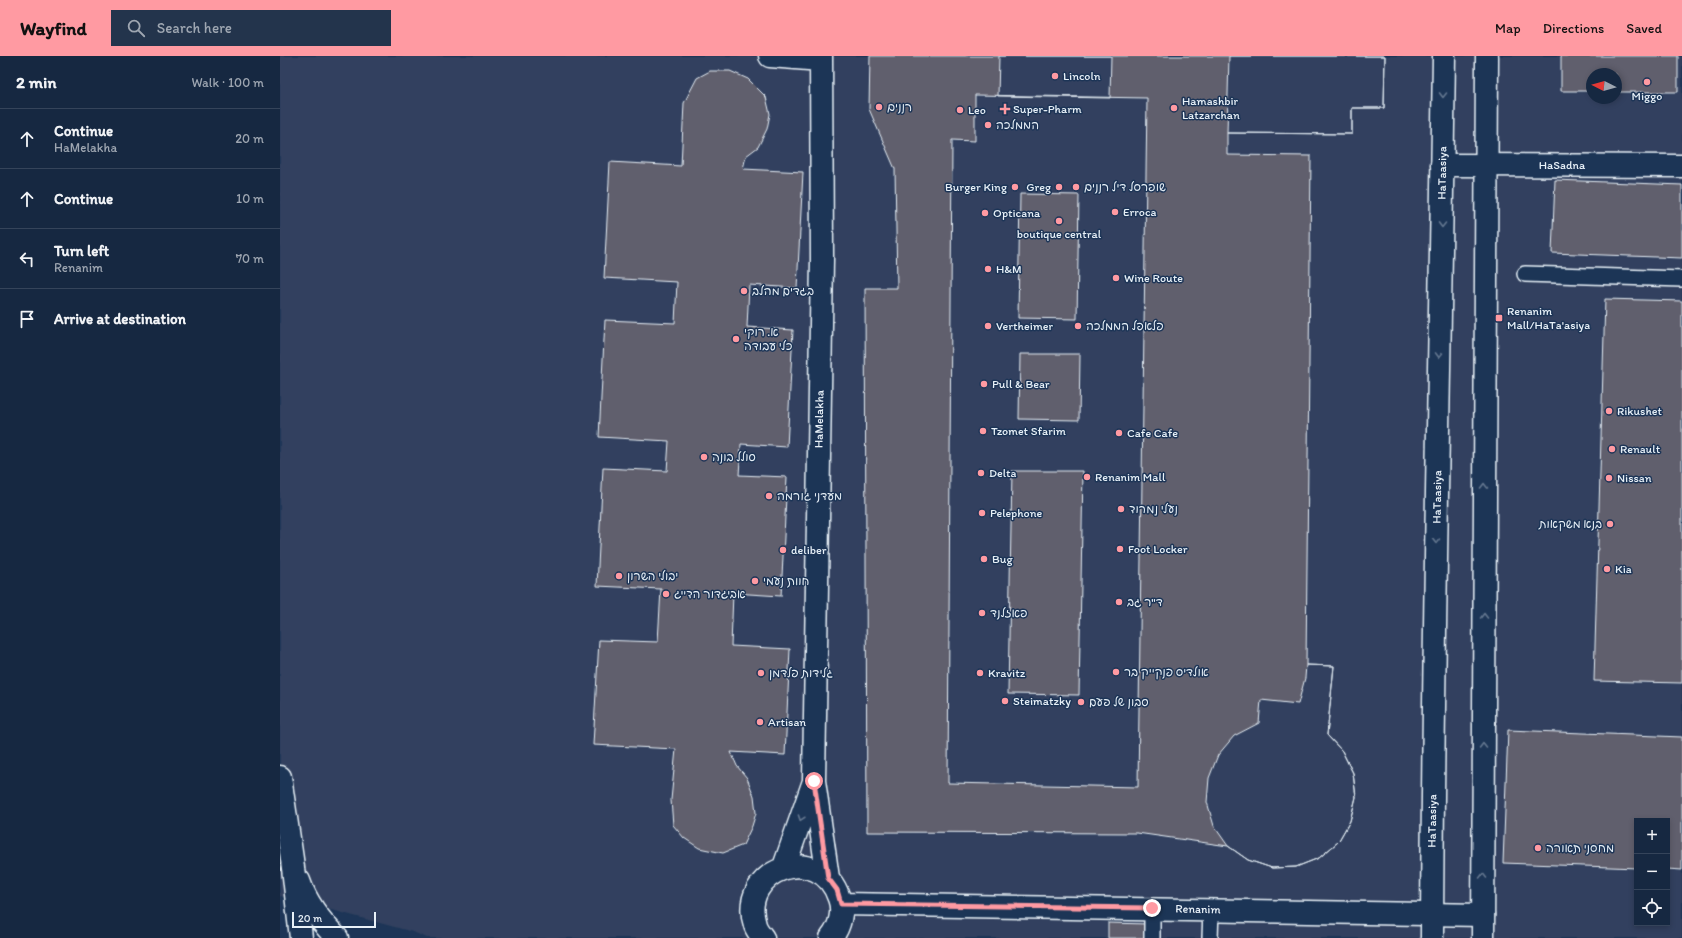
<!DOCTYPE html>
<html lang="en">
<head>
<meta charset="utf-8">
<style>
  body { margin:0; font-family:Itim,"Playpen Sans Hebrew",sans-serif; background:#23344c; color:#f1f3f6 }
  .controls { position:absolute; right:12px; bottom:12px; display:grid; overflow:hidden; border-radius:0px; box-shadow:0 2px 6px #0003 }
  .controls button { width:36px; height:36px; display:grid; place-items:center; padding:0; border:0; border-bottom:1px solid #35445a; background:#162841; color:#f1f3f6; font:20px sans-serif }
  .compass { position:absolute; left:1306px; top:12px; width:36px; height:36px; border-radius:50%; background:#162841; box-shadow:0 2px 6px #0003; rotate:276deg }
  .scale { position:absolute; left:12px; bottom:10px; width:84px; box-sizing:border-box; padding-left:4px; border:2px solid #e8f1f8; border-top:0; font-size:11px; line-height:14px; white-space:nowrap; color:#e8f1f8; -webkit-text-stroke:3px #1d3557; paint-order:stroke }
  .stop { position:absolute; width:12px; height:12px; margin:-9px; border:3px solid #ff9aa2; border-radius:50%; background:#fff }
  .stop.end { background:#ff9aa2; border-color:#fff; box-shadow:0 1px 4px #0008 }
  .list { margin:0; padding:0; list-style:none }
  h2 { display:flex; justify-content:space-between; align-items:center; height:52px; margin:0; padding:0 16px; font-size:17px }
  h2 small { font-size:13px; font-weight:400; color:#9ea6b1 }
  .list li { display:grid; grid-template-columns:26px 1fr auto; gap:12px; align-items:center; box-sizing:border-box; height:60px; padding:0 16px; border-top:1px solid #35445a }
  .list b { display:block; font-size:15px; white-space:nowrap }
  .list p { margin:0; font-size:13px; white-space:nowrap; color:#9ea6b1 }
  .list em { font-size:13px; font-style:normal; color:#9ea6b1 }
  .icon { flex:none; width:22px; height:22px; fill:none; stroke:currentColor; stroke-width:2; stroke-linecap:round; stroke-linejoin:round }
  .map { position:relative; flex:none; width:1402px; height:882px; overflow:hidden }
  header { display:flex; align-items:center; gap:24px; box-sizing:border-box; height:56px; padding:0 20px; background:#ff9aa2; color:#111 }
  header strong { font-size:19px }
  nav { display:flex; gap:22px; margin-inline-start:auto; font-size:14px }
  .search { width:280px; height:36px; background:#23344c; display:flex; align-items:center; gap:10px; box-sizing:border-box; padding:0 14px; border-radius:0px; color:#9ea6b1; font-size:15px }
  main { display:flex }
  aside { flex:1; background:#162841 }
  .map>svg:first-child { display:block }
  .built { fill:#31415e; fill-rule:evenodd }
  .building { fill:#615e6d; stroke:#e8f1f8; fill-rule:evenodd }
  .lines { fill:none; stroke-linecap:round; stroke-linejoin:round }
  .lane-casing { stroke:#e8f1f8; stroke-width:18 }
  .street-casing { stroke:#e8f1f8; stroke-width:25 }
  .secondary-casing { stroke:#e8f1f8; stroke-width:25 }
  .lane { stroke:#1d3557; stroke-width:15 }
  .street { stroke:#1d3557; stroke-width:22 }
  .secondary { stroke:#1d3557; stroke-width:22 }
  .oneway { stroke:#64778f }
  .route { stroke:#ff9aa2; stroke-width:5 }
  .poi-dot { fill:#ff9aa2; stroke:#1d3557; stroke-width:1.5 }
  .labels { text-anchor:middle; stroke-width:3; stroke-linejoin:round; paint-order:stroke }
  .poi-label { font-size:12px; fill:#e8f1f8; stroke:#1d3557; text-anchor:start }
  .street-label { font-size:12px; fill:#e8f1f8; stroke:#1d3557 }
</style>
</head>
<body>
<header>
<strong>Wayfind</strong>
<div class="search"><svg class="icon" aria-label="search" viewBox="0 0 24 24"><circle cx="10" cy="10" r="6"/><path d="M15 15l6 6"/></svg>Search here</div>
<nav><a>Map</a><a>Directions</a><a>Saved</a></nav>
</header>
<main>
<aside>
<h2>2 min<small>Walk · 100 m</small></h2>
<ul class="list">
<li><svg class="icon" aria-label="ahead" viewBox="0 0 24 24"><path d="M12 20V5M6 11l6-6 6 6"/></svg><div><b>Continue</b><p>HaMelakha</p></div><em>20 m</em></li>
<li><svg class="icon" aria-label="ahead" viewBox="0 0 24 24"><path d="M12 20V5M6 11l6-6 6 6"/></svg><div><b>Continue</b></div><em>10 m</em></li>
<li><svg class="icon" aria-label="left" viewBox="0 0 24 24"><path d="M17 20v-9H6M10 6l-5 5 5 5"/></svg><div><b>Turn left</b><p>Renanim</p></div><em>70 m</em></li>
<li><svg class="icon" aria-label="arrive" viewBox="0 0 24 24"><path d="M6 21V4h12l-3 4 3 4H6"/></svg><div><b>Arrive at destination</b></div></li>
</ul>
</aside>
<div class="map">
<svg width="1402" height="882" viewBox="0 0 1402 882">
  <rect width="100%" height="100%" fill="#1d3557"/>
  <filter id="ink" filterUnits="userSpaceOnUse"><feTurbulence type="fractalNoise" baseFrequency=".025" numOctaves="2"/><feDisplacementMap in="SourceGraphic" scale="8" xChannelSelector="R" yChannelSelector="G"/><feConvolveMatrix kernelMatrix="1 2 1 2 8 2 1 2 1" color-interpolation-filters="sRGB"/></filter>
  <g filter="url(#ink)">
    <path class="built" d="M0,0H1402V882H147L133,876L0,840ZM1312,18H1336V42H1312ZM1357,765H1387V867H1357Z"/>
    <path class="building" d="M590,0H1105L1104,52H1072V78L947,77V99L1031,100L1026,609L1054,610L1047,679L1062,695L1073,717L1076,741L1070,765L1058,786L1039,802L1016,811L992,812L968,804L948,790L857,777L587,776L585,232H617L615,113L589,53Z
      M719,0H831L830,42L718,40Z
      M949,0H1105L1104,52H1072V78L947,77Z
      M1281,0H1398V36H1336V18H1312V35H1281Z
      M430,15H450L468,23L486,41L490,58L487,73L478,91L466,100L463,113L523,116L517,232L469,229L467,271L513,274L507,391L461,388L459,419L507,421L501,540L453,537L451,590L510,593L505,699L451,696L457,710L467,722L474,740L476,757L472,770L463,789L443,797L419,792L404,782L393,769L391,744L396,693L313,689L319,584L378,586L381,533L317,530L323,412L387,415L389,385L319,381L325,264L395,267L397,226L324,222L330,106L401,110L404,47L417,22Z
      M695,39L867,42L858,731L668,727L672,84L695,85ZM740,138L799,139L797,263L738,262ZM740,298H800L799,364L739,363ZM732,415H803L799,639L728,638Z
      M1275,124L1402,129V202L1272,197Z
      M1325,243L1402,245V627L1314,625Z
      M1026,609L1054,610L1047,679L1062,695L1073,717L1076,741L1070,765L1058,786L1039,802L1016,811L992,812L968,804L948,790L934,770L927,746L929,722L938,699L954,680L979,667L981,644L1018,648L1025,622Z
      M1228,674L1402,681V814L1387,813V765H1357V812L1223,807Z
      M828,867L868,868V882H828Z"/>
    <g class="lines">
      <defs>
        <path id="lane" d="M1245,218L1402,223
          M872,882V852
          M930,882L931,854"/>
        <path id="street" d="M490,0L541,4
          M541,0L542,203L534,725L548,822
          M1162,109L1402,110
          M504,811L533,728
          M561,848L1203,859
          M483,882C480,878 476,873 475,869C457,813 540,784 559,842C564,855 560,871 551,882"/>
        <path id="secondary" d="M0,721L12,803L21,882
          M19,825C26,846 42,867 57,882
          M1152,882C1153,588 1160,294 1164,0
          M1203,882L1207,0"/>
      </defs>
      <use href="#lane" class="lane-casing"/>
      <use href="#street" class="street-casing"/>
      <use href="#secondary" class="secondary-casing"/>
      <use href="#lane" class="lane"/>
      <use href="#street" class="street"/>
      <use href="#secondary" class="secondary"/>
    </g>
    <defs><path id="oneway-chevron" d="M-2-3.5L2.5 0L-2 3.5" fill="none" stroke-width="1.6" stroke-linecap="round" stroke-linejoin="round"/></defs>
    <g class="oneway">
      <use href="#oneway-chevron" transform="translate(1163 39) rotate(91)"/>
      <use href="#oneway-chevron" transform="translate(1162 169) rotate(91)"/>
      <use href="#oneway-chevron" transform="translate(1159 299) rotate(91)"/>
      <use href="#oneway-chevron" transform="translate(1204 430) rotate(-90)"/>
      <use href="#oneway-chevron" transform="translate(1156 485) rotate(91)"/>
      <use href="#oneway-chevron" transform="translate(1204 560) rotate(-90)"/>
      <use href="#oneway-chevron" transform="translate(1203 690) rotate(-90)"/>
      <use href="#oneway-chevron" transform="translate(521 762) rotate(109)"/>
      <use href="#oneway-chevron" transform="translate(1203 820) rotate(-90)"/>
    </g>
  </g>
  <g class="lines" filter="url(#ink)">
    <path class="route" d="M534,725L548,822L557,834L561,848L872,852"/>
  </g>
  <g class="poi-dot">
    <circle cx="775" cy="20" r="4"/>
    <circle cx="1367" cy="26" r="4"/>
    <circle cx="599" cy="51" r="4"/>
    <circle cx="894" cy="52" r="4"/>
    <path d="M723 47h4v4h4v4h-4v4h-4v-4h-4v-4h4z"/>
    <circle cx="680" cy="54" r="4"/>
    <circle cx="708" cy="69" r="4"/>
    <circle cx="735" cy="131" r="4"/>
    <circle cx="779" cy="131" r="4"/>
    <circle cx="796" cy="131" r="4"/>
    <circle cx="835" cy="156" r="4"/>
    <circle cx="705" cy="157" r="4"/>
    <circle cx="779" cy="165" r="4"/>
    <circle cx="708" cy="213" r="4"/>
    <circle cx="836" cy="222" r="4"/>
    <circle cx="464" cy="235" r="4"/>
    <rect x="1215" y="258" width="8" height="8" rx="2"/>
    <circle cx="708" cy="270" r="4"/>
    <circle cx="798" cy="270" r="4"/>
    <circle cx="456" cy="283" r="4"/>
    <circle cx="704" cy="328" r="4"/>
    <circle cx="1329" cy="355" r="4"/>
    <circle cx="703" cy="375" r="4"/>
    <circle cx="839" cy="377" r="4"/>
    <circle cx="1332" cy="393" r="4"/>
    <circle cx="424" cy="401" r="4"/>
    <circle cx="701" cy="417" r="4"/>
    <circle cx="807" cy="421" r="4"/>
    <circle cx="1329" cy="422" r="4"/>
    <circle cx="489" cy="440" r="4"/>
    <circle cx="841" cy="453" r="4"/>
    <circle cx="702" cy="457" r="4"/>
    <circle cx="1330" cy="468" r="4"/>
    <circle cx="840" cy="493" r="4"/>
    <circle cx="503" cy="494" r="4"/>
    <circle cx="704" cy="503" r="4"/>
    <circle cx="1327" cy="513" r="4"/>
    <circle cx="339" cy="520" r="4"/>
    <circle cx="475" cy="525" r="4"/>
    <circle cx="386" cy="538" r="4"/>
    <circle cx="839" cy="546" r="4"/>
    <circle cx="702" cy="557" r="4"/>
    <circle cx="836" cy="616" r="4"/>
    <circle cx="481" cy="617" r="4"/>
    <circle cx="700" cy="617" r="4"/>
    <circle cx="725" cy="645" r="4"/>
    <circle cx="801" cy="646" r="4"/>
    <circle cx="480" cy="666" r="4"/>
    <circle cx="1258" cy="792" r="4"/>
  </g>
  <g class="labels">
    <g class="poi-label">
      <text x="783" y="24">Lincoln</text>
      <text x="1367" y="44" text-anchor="middle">Miggo</text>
      <text x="902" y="49">Hamashbir<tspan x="902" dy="14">Latzarchan</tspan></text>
      <text x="607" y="55">רננים</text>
      <text x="733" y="57">Super-Pharm</text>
      <text x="688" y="58">Leo</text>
      <text x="716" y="73">הממלכה</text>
      <text x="727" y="135" text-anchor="end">Burger King</text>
      <text x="771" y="135" text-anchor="end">Greg</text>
      <text x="804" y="135">שופרסל דיל רננים</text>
      <text x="843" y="160">Erroca</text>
      <text x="713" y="161">Opticana</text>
      <text x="779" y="182" text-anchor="middle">boutique central</text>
      <text x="716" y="217">H&amp;M</text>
      <text x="844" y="226">Wine Route</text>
      <text x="472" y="239">בגדים מהלב</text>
      <text x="1227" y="259">Renanim<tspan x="1227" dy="14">Mall/HaTa'asiya</tspan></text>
      <text x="716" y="274">Vertheimer</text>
      <text x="806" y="274">פלאפל הממלכה</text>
      <text x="464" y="280">א. רוקי<tspan x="464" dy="14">כלי עבודה</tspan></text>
      <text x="712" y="332">Pull &amp; Bear</text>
      <text x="1337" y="359">Rikushet</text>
      <text x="711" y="379">Tzomet Sfarim</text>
      <text x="847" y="381">Cafe Cafe</text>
      <text x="1340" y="397">Renault</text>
      <text x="432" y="405">סולל בונה</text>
      <text x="709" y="421">Delta</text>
      <text x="815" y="425">Renanim Mall</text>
      <text x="1337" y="426">Nissan</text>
      <text x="497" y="444">מעדני גורמה</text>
      <text x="849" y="457">נעלי נמרוד</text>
      <text x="710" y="461">Pelephone</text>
      <text x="1322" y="472" text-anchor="end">בנא משקאות</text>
      <text x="848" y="497">Foot Locker</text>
      <text x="511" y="498">deliber</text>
      <text x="712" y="507">Bug</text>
      <text x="1335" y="517">Kia</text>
      <text x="347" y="524">יבולי השרון</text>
      <text x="483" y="529">חוות נעמי</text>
      <text x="394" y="542">אביגדור הדייג</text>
      <text x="847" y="550">ד"ר גב</text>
      <text x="710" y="561">פאזלנד</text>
      <text x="844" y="620">אולדיס פנקייק בר</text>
      <text x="489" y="621">גלידות פלדמן</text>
      <text x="708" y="621">Kravitz</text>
      <text x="733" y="649">Steimatzky</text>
      <text x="809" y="650">סבון של פעם</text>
      <text x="488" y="670">Artisan</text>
      <text x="1266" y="796">מחסני תאורה</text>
    </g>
    <g class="street-label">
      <text x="1282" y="113">HaSadna</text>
      <text transform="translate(1162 117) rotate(-89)" y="4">HaTaasiya</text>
      <text transform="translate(539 363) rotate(-89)" y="4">HaMelakha</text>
      <text transform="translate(1157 441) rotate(-89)" y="4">HaTaasiya</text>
      <text transform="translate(1152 765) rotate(-89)" y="4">HaTaasiya</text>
      <text transform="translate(918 853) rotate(1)" y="4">Renanim</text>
    </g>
  </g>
</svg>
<div class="controls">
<button>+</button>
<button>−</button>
<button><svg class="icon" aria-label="locate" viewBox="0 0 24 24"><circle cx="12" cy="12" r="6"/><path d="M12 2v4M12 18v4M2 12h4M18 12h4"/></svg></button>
</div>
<svg class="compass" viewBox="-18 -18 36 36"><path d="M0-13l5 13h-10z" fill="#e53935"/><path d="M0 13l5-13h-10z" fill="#9ea6b1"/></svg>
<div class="scale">20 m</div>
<div class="stop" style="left:534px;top:725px"></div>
<div class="stop end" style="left:872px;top:852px"></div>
</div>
</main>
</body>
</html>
